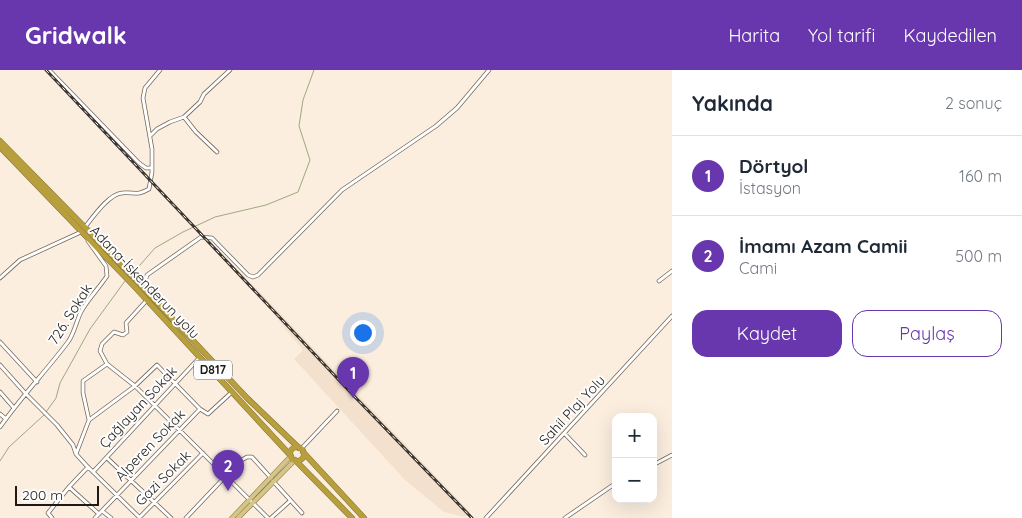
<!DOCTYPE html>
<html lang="tr">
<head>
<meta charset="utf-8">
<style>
  body { margin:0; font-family:Quicksand,sans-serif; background:#f2f2f3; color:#1f2937 }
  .controls { position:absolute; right:15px; bottom:15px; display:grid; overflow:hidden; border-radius:10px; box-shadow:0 5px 20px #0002 }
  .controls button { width:45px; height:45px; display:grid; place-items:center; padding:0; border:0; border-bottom:1px solid #e0e1e3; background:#fff; color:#1f2937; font:25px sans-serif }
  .scale { position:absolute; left:15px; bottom:12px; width:84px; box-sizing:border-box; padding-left:5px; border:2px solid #1e1914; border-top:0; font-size:14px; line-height:18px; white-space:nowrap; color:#1e1914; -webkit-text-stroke:4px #fdfdfd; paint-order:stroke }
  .you { position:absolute; left:362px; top:262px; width:18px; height:18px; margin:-12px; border:4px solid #fff; border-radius:50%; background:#1a73e8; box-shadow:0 0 0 8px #1a73e833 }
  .badge { display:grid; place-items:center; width:32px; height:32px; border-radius:50%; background:#6836ad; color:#fff; font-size:16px; font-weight:700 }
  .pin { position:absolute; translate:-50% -41px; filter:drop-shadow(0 1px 2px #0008) }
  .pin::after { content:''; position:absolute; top:26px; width:18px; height:15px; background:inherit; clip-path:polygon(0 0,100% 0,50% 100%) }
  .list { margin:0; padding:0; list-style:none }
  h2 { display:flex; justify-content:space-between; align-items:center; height:65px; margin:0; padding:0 20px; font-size:21px }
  h2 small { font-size:16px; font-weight:400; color:#747a83 }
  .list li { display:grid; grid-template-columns:32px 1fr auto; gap:15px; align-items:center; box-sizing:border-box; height:80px; padding:0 20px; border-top:1px solid #e0e1e3 }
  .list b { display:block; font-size:19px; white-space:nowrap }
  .list p { margin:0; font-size:16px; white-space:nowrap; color:#747a83 }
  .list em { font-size:16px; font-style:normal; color:#747a83 }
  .actions { display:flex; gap:10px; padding:15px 20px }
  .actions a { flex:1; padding:11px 0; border:1px solid #6836ad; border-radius:15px; text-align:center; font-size:18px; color:#6836ad }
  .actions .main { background:#6836ad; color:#fff }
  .map { position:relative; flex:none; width:672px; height:448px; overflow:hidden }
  header { display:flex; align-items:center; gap:30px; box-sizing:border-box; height:70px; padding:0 25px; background:#6836ad; color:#fff }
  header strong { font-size:24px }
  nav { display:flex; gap:28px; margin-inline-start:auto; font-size:18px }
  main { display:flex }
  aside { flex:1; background:#fff }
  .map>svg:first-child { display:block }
  .built { fill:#f4e1cd }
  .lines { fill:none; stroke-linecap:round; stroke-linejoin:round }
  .stream { stroke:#9da97c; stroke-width:1 }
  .minor-casing { stroke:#72675a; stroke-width:4.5 }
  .major-casing { stroke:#82702f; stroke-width:5 }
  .highway-casing { stroke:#82702f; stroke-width:6 }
  .minor { stroke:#fff; stroke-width:3 }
  .major { stroke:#d4c58b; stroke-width:4 }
  .highway { stroke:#b89f3d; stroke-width:5 }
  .rail-casing { stroke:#3b352f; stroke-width:3 }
  .rail { stroke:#fdfdfd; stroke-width:1; stroke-dasharray:4; stroke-linecap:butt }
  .labels { text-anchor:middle; stroke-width:4; stroke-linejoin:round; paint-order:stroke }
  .shield { fill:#fdfdfd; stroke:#615d5a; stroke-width:1 }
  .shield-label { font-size:12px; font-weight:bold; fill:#1e1914 }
  .street-label { font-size:14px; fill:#1e1914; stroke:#fdfdfd }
</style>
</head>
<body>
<header>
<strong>Gridwalk</strong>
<nav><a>Harita</a><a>Yol tarifi</a><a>Kaydedilen</a></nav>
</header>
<main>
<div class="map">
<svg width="672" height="448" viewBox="0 0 672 448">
  <rect width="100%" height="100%" fill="#fbeedf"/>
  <path class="built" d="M248,210L470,442L465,447L444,442L405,410L294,289L303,280L286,260L272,241L245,213Z"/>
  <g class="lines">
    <path class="stream" d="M133,203L155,178L183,162L215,147L266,135L298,122L310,90L299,56L303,30L314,0
      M46,342L56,328L60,313L90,259L125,211
      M0,391L9,377L44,345"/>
    <defs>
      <path id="minor" d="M49,0L139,93L146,98H151
        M184,47L196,62L217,82
        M150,66L157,59L170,52L184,47L200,32L204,24L230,0
        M85,157C93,147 109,124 122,123C135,122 137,126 149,119L152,102V79L143,28L145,18L160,0
        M0,208L20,190L81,162
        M659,211L672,201
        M155,229L145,212L147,205L201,167L212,168L248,205L253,207L258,205L342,120L436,56L457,38L489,0
        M0,272L37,312
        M107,294L100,281L102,274L114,262L123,265L127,262L126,253L147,230
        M0,295L26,324L57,355L73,375L76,384L86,395L140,448
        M0,322L14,338
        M0,344L6,349
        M89,350L83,323V311L107,294L135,316L268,448
        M0,357C21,327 46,301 68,272C75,262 76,251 82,240C89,228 99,218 107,206L106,196L88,171
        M565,364L585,385
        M301,379L337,341
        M76,384L89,350L135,316L157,295L200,339L208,344L232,322
        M107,388L171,448
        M653,395L672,385
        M93,402L200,287
        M273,411L302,443
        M69,417L88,397
        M102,441L111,448
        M52,448L48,443L69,417L99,444
        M95,448L200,339
        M139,448L203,383
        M186,448L240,391L247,387H252L271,408
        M271,448L290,431
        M486,448L672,246
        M565,448L616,413"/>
      <path id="major" d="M232,448L291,386
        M238,448L295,390"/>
      <path id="highway" d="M0,71L119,192L247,328L299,378
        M0,77L133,215L291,386
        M290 384a7 7 0 1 1 14 0a7 7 0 1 1-14 0Z
        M303,382L364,448
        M295,390L352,448"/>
    </defs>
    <use href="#minor" class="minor-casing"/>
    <use href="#major" class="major-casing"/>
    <use href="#highway" class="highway-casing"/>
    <use href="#minor" class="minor"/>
    <use href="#major" class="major"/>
    <use href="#highway" class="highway"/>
    <defs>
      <path id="rail" d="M46,0L354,326L472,448"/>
    </defs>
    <use href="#rail" class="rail-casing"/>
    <use href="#rail" class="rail"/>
  </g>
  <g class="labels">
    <rect class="shield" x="194" y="290.5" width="38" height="19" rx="4"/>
    <g class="shield-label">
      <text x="213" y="304">D817</text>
    </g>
    <g class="street-label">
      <text transform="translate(145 212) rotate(46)" y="5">Adana-İskenderun yolu</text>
      <text transform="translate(70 244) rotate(-58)" y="5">726. Sokak</text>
      <text transform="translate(138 337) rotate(-47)" y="5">Çağlayan Sokak</text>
      <text transform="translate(572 340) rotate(-47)" y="5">Sahil Plaj Yolu</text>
      <text transform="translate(150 375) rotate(-46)" y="5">Alperen Sokak</text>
      <text transform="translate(163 408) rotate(-45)" y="5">Gazi Sokak</text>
    </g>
  </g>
</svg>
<div class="controls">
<button>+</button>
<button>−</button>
</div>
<div class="scale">200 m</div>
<div class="you"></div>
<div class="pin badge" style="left:353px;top:328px">1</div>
<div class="pin badge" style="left:228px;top:421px">2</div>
</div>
<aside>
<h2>Yakında<small>2 sonuç</small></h2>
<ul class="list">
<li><span class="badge">1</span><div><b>Dörtyol</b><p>İstasyon</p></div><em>160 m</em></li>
<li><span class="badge">2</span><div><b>İmamı Azam Camii</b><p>Cami</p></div><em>500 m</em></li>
</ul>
<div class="actions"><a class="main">Kaydet</a><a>Paylaş</a></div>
</aside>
</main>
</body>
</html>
